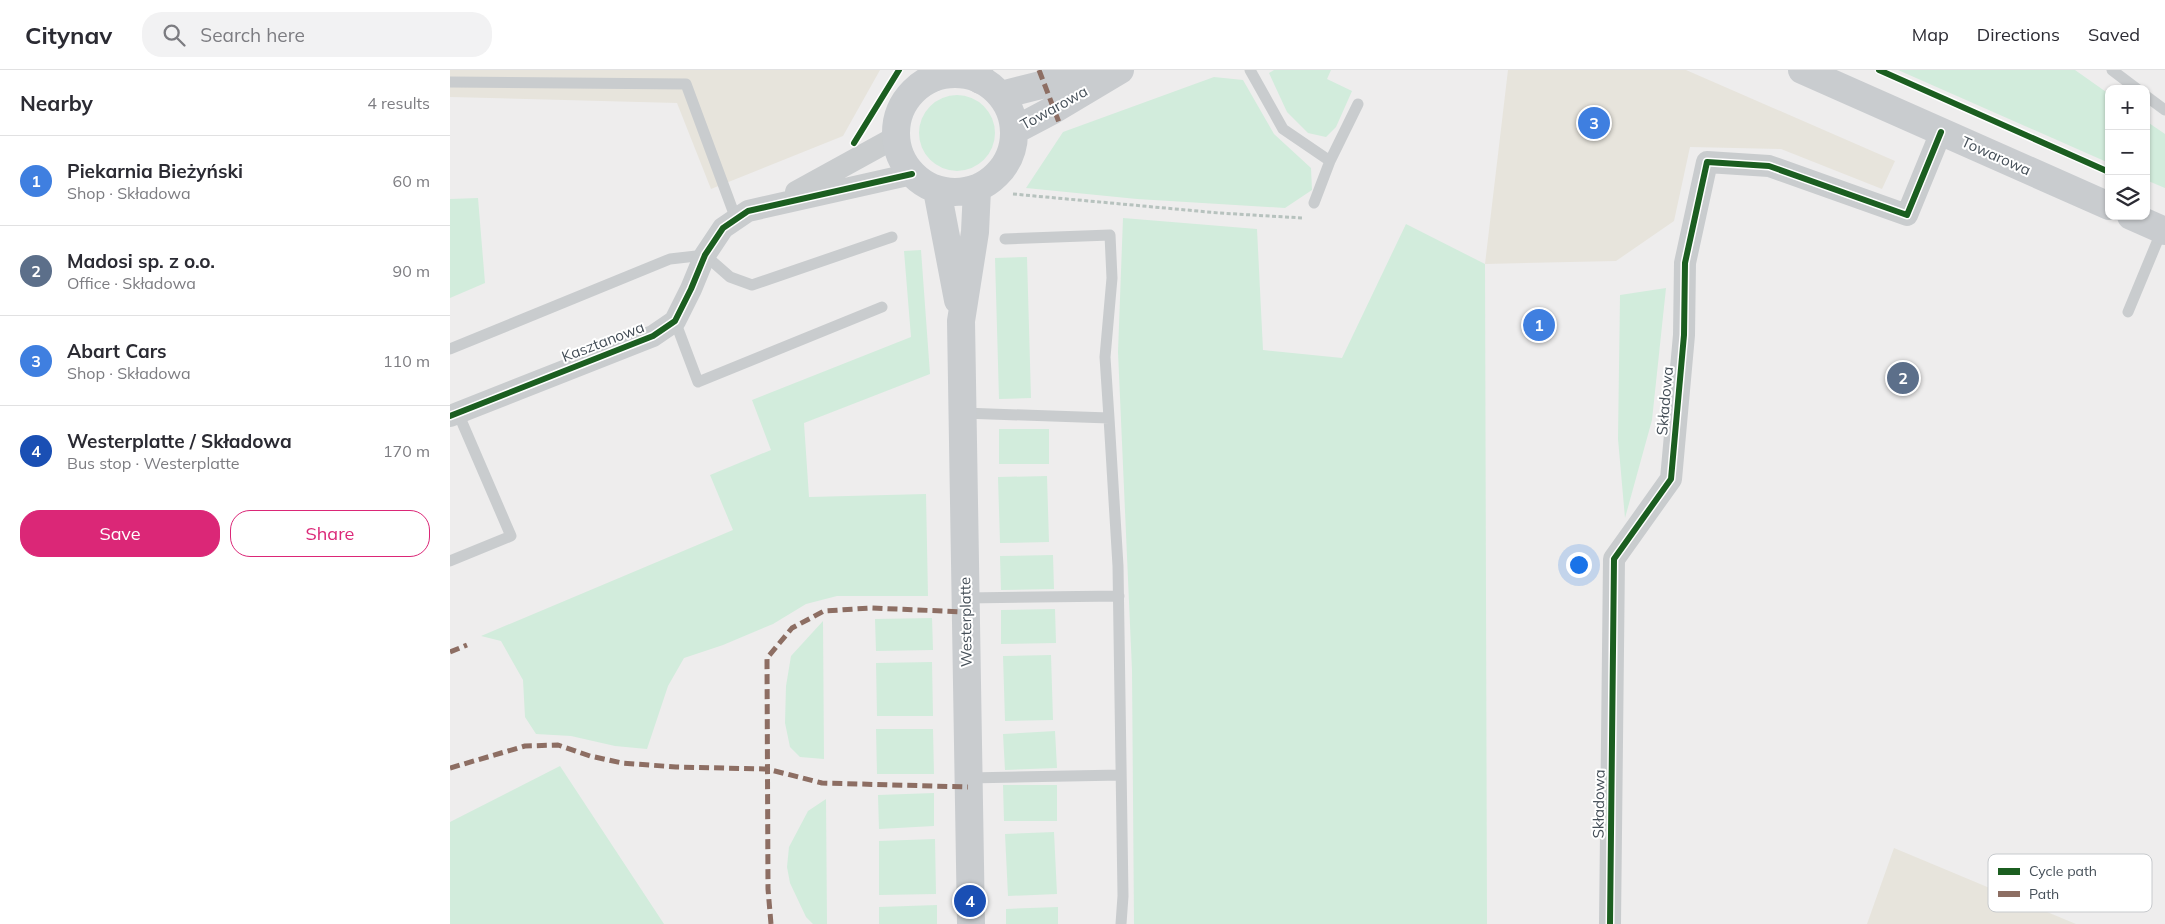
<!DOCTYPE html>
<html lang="en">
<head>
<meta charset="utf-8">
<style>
  body { margin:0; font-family:Mulish,sans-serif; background:#f2f2f3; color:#2b2b33 }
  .controls { position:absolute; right:15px; top:15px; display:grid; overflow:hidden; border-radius:10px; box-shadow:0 1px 4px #0004 }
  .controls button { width:45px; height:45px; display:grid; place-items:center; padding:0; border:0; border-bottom:1px solid #e1e1e2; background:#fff; color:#2b2b33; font:25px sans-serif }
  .you { position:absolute; left:1128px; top:494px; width:18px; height:18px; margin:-12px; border:4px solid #fff; border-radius:50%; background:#1a73e8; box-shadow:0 0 0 8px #1a73e833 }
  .badge { display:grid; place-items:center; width:32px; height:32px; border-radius:50%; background:#db2777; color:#fff; font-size:16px; font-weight:700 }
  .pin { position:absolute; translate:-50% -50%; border:2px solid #fff; box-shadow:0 1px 5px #0006 }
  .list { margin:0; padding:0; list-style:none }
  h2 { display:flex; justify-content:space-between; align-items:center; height:65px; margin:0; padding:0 20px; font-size:21px }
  h2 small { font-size:16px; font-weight:400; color:#7c7c81 }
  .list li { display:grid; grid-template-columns:32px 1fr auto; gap:15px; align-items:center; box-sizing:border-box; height:90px; padding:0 20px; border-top:1px solid #e1e1e2 }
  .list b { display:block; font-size:19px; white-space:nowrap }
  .list p { margin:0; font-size:16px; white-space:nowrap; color:#7c7c81 }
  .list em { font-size:16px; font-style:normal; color:#7c7c81 }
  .actions { display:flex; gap:10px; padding:15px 20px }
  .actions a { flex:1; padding:11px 0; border:1px solid #db2777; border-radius:20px; text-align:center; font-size:18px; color:#db2777 }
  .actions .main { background:#db2777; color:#fff }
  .icon { flex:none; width:28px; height:28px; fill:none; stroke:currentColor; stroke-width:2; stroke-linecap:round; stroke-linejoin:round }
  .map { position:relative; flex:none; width:1715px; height:854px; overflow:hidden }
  header { display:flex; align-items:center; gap:30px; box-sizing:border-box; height:70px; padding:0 25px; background:#fff; border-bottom:1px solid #e1e1e2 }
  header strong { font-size:24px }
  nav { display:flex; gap:28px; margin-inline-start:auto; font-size:18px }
  .search { width:350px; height:45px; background:#f2f2f3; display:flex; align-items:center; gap:12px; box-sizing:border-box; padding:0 18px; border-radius:20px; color:#7c7c81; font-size:19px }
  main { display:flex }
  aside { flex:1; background:#fff }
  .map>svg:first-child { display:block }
  .commercial { fill:#e7e4dc }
  .green { fill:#d2ecdc }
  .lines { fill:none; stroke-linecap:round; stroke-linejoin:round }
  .path { stroke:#b7c2be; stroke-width:3; stroke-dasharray:4 2.5; stroke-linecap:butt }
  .service { stroke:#c9ccce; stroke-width:11 }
  .minor { stroke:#c9ccce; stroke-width:22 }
  .tertiary { stroke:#c9ccce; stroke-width:28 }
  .secondary { stroke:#c9cccf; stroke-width:28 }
  .quiet { stroke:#8d6e63; stroke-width:5; stroke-dasharray:10 5; stroke-linecap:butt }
  .cycleway-casing { stroke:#fff; stroke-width:9 }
  .cycleway { stroke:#1b5e20; stroke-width:6 }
  .labels { text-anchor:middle; stroke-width:4; stroke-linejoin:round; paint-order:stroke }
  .street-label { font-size:15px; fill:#454f58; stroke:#fff }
  .key { fill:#fff; stroke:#c7cacd; stroke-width:1 }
  .key-label { font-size:14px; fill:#454f58 }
</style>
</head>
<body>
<header>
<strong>Citynav</strong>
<div class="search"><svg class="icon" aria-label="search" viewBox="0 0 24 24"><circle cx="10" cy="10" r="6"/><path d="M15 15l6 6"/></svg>Search here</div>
<nav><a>Map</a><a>Directions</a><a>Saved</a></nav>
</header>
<main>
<aside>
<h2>Nearby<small>4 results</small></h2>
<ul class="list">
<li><span class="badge" style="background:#3f7fe0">1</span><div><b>Piekarnia Bieżyński</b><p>Shop · Składowa</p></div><em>60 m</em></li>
<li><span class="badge" style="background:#5c6f8a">2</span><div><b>Madosi sp. z o.o.</b><p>Office · Składowa</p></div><em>90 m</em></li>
<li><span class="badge" style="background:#3f7fe0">3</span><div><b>Abart Cars</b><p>Shop · Składowa</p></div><em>110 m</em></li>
<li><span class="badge" style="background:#1a4fb4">4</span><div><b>Westerplatte / Składowa</b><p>Bus stop · Westerplatte</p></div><em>170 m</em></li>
</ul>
<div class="actions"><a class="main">Save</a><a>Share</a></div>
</aside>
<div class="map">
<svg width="1715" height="854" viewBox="0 0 1715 854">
  <rect width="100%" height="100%" fill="#eeeded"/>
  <path class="commercial" d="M0,0H430L393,66L261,119L227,33L0,27Z
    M1058,0H1236L1445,91L1432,119L1331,79L1240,77L1224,151L1166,191L1035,194Z
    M1444,778L1626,854H1417Z"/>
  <path class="green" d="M824,0H881L877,9L902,21L886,57L876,67L858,63L837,42L819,3Z
    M1448,0H1625L1659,24V93Z
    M764,7L793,10L824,64L861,98L862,120L835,138L687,129L576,118L613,62Z
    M469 63a38 38 0 1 1 76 0a38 38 0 1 1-76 0Z
    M1696,51L1715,64V118L1696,110Z
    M28,128L35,213L0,228V129Z
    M673,148L807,159L813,280L892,288L956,154L1035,194L1037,854H684L682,600L668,282Z
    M471,180L480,304L354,353L359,427L476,424L478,526H387L356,534L323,554L273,575L234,588L218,616L197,679L165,676L121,666L86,664L75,647L73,610L51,571L31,566L283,460L260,405L321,380L302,330L461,267L454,181Z
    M577,187L581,328L549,329L545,188Z
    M1216,218L1202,350L1175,448L1168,369L1170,225Z
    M549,359H599V394H549Z
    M597,406L599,472L550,473L548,407Z
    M603,485L604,519L551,520L550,486Z
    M605,539L606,573L551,574V540Z
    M482,548L483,580L426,581L425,549Z
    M373,551L374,689L350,687L340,677L335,653L336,616L341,586Z
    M601,585L603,650L555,651L553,586Z
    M482,592L483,646H427L426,593Z
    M426,659H483L484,704H427Z
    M605,661L607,698L555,700L553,664Z
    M110,696L214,854H0V752Z
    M553,715H607V751H554Z
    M484,723V756L429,759L428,725Z
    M376,729L377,854H363L356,847L340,813L337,797L339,777L358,741Z
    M604,762L607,824L558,826L555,764Z
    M485,769L486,824L429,825V771Z
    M487,835V854H429V837Z
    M608,837V854H556V839Z"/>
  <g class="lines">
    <path class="path" d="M563,124L769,143L852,148"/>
    <path class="service" d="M800,0L833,59L880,91L908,34
      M1662,0L1687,19
      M0,12L236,14L286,149
      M1696,26L1715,40
      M864,133L880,91
      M1678,242L1712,160
      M225,251L248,312L432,237
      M0,279L220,189L255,185L280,207L302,215L442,167
      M513,343L659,348L655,287L662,208L660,165L555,169
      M659,348L668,496L673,826L671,854
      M0,491L61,466L8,343
      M516,528L669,526
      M518,708L671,705"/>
    <path class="minor" d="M346,122L446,67
      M0,346L203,266L225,251L241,219L255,185L273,158L298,141L462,104
      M1160,854L1164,489L1221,409L1234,265L1235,193L1257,92L1319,96L1457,145L1491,62"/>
    <path class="tertiary" d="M529,0L530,10
      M483,8L484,0"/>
    <path class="secondary" d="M1352,0L1659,136
      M446 63a59 59 0 1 1 118 0a59 59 0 1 1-118 0Z
      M551,25L651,0
      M565,60L603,40L670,0
      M487,120L508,230
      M1681,146L1715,161
      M521,854L511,251L525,162L527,119"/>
    <path class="quiet" d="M589,0L610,55
      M0,582L17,575
      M0,698L75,676L108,675L140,686L172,693L226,697L317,699L372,713L518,717
      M321,854L318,819L317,588L342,558L374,541L421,538L516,542"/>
    <defs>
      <path id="cycleway" d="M1429,0L1659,102
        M404,73L449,0
        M0,346L203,266L225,251L241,219L255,185L273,158L298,141L462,104
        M1160,854L1164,489L1221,409L1234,265L1235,193L1257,92L1319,96L1457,145L1491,62"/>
    </defs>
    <use href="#cycleway" class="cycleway-casing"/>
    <use href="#cycleway" class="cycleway"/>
  </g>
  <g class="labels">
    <g class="street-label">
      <text transform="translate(604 38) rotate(-29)" y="5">Towarowa</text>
      <text transform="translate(1546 86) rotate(24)" y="5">Towarowa</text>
      <text transform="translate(153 272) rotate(-21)" y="5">Kasztanowa</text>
      <text transform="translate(1215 331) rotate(-85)" y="5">Składowa</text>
      <text transform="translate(516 552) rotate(-91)" y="5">Westerplatte</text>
      <text transform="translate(1149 734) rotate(-89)" y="5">Składowa</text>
    </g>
  </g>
  <rect x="1538" y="784" width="164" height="58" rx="8" class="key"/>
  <rect x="1548" y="798" width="22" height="7" fill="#1b5e20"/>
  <rect x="1548" y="821" width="22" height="6" fill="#8d6e63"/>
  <g class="key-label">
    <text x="1579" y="806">Cycle path</text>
    <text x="1579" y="829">Path</text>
  </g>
</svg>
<div class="controls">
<button>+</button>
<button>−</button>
<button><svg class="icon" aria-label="layers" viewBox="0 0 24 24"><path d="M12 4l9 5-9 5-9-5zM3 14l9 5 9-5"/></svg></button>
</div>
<div class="you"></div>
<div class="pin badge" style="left:1089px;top:255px;background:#3f7fe0">1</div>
<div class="pin badge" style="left:1453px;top:308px;background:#5c6f8a">2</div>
<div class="pin badge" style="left:1144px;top:53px;background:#3f7fe0">3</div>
<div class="pin badge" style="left:520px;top:831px;background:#1a4fb4">4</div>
</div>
</main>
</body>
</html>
